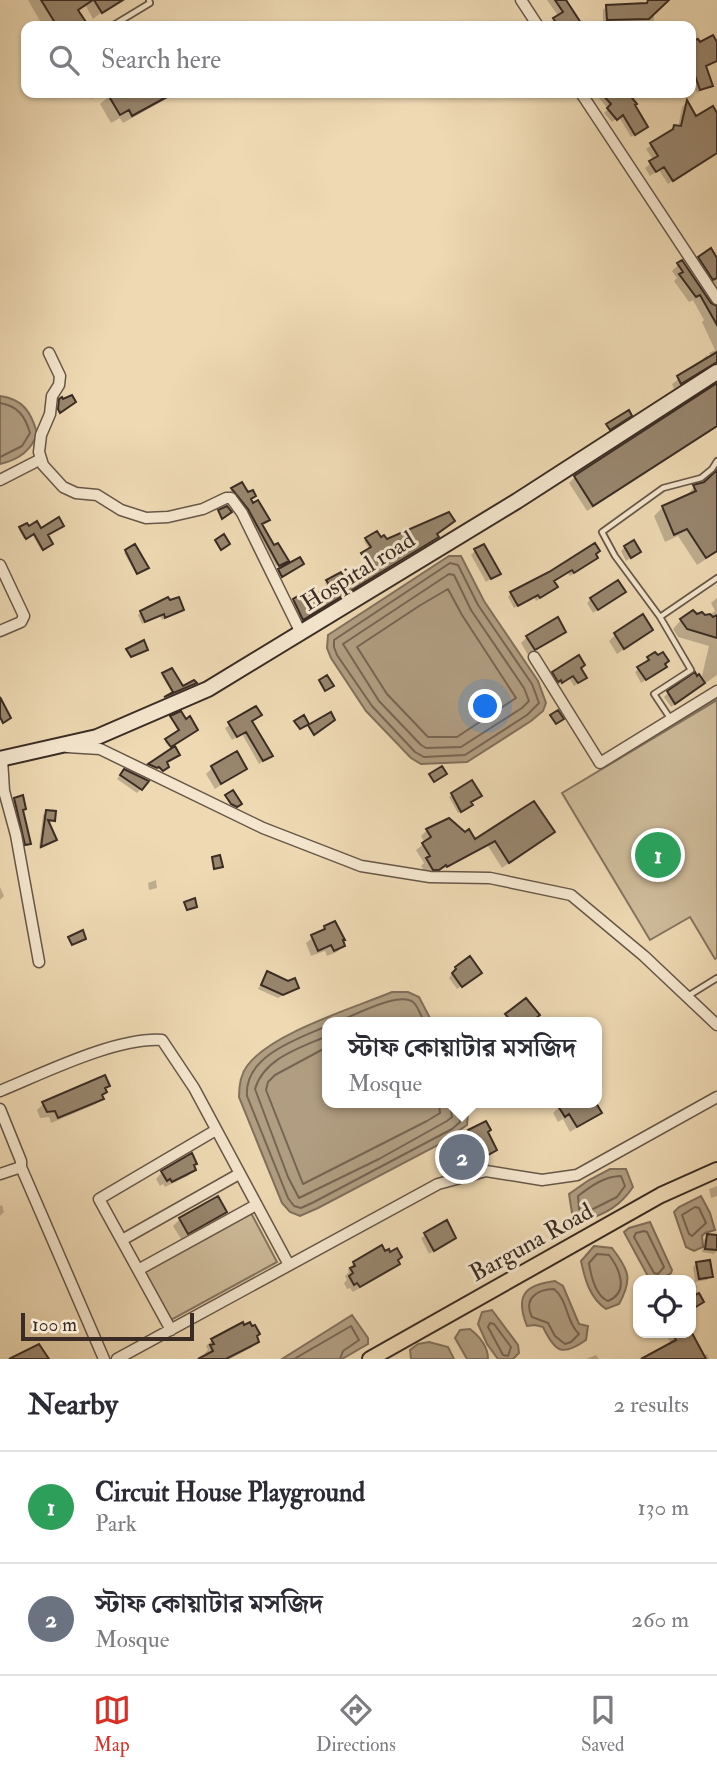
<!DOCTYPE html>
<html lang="en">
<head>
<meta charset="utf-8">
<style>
  body { margin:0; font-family:"IM FELL Double Pica","Noto Serif Bengali",serif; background:#f7f7f7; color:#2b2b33 }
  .controls { position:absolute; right:21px; bottom:21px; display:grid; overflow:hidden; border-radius:14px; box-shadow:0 2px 5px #0004 }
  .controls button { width:63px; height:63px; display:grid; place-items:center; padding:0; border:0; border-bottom:2px solid #e1e1e2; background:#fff; color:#2b2b33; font:35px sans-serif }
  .scale { position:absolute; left:21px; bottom:18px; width:173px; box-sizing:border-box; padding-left:7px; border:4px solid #3a2c24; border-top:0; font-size:19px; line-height:24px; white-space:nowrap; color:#3a2c24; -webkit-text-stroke:5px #f4e6ce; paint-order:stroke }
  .you { position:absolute; left:486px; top:707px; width:24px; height:24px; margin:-18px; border:5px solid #fff; border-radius:50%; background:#1a73e8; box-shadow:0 0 0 10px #1a73e833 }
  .badge { display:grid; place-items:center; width:46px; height:46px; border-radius:50%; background:#d93025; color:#fff; font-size:23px; font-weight:700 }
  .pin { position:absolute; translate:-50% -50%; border:4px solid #fff; box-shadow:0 2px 7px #0006 }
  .popup { position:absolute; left:322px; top:1017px; width:280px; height:91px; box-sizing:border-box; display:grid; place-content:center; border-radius:14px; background:#fff; filter:drop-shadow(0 2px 5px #0005); font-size:23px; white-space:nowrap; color:#7c7c81 }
  .popup b { font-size:26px; color:#2b2b33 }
  .popup::after { content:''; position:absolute; left:50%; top:100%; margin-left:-14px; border:14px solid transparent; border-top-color:#fff }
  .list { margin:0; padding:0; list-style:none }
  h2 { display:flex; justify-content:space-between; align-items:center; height:91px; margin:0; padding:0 28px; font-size:30px }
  h2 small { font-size:23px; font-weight:400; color:#7c7c81 }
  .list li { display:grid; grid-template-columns:46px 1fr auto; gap:21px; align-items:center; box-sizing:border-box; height:112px; padding:0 28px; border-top:2px solid #e1e1e2 }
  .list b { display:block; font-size:26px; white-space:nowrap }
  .list p { margin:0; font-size:23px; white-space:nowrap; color:#7c7c81 }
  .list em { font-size:23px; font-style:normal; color:#7c7c81 }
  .icon { flex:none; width:38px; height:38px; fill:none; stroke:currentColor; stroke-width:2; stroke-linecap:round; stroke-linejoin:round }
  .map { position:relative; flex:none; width:717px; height:1359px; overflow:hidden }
  .search { position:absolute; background:#fff; box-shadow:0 2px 5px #0004; left:21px; right:21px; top:21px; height:77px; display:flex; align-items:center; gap:18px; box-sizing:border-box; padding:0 24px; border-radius:14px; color:#7c7c81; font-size:26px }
  .sheet { height:315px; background:#fff }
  nav { display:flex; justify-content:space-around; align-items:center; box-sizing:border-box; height:98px; border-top:2px solid #e1e1e2; background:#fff; font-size:19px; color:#7c7c81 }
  nav a { display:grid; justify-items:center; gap:4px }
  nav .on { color:#d93025 }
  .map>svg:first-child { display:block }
  .green { fill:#cfbc9b; stroke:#847460; stroke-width:2 }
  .water { fill:#b19e82; stroke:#81705c; stroke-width:2 }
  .shadow { fill:#0003 }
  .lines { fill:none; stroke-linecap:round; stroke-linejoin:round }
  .shore { stroke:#766553; stroke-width:2 }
  .building { fill:#98866e; stroke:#3a2c24; stroke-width:2 }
  .lane-casing { stroke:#675748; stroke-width:8 }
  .street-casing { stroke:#675748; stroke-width:13 }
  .secondary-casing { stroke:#3a2c24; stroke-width:18 }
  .primary-casing { stroke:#3a2c24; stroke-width:18 }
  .lane { stroke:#f4e6ce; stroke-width:4.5 }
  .street { stroke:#f4e6ce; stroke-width:10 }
  .secondary { stroke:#f4e6ce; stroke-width:14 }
  .primary { stroke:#eed9b3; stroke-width:14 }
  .labels { text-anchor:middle; stroke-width:6; stroke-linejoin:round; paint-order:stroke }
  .street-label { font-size:24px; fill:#3a2c24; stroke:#f4e6ce }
</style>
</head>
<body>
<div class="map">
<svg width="717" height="1359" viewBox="0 0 717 1359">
  <rect width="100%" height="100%" fill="#eed9b3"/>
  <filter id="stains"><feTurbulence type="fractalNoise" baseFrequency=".00286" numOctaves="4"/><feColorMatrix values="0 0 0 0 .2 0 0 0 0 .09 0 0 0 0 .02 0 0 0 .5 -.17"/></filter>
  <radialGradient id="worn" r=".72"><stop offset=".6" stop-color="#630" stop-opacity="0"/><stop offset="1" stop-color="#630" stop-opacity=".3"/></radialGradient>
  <path class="green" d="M717,700V958L715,959L690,917L650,940L562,793Z
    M251,1213L277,1262L171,1320L143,1271Z"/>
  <path class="water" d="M0,396C23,399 31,412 37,433C32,450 18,460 0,464Z
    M449,556H461L484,601L538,681L546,703L543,711L531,721L467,762L421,764L411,758L366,711L331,658L327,648L328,635Z
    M392,992H408L419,997L432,1022H327V1103H465L468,1112L467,1125L440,1144L318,1208L300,1216L290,1212L282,1203L239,1097C239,1087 240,1075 247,1066C271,1033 354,1008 392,992Z
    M610,1169H626L633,1187C620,1206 607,1213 584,1221L572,1213L569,1194L589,1180Z
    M701,1196L710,1213L715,1230L705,1233L702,1236L703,1247L694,1251L686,1247L674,1212L679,1207Z
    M650,1222L672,1270L671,1273L659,1280H650L624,1232L629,1228Z
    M594,1246L612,1248C629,1270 633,1279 619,1304L606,1309C590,1298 585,1280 581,1261Z
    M555,1281L563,1286L579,1324L588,1326L586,1340C562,1357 555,1352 543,1327L535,1325L527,1326C515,1296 524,1285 555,1281Z
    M492,1310L518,1345L519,1353L513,1359H498L487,1344L478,1324L482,1312Z
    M352,1315L368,1338V1344L342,1359H282Z
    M470,1329C479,1336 488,1347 488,1359H467L455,1338L460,1330Z
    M429,1342L448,1347L454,1359H411L410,1350L418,1344Z"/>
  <path class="shadow" d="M28,0H108L111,5L93,19L86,6L77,12L83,22L79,26H43Z
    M547,0H568L565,2L581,26H550L559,17Z
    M648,0H666L654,12V26H647L654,22L603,23V10L607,6L646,5Z
    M697,41L698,45L717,46V61L705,67L711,85L697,93L691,76V43Z
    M87,93H101L91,99Z
    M113,93H177L123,123L120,118L111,123L100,104Z
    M595,93H626L635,104L633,105L646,127L631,137L619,117L612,122L604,113L608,109Z
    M686,103L695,118L717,110V153L668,184L659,170L650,176L645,168L654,161L646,149L675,127L678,128L682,107Z
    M699,258L717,261V286L713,288L695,262Z
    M679,264L710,305L717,308V372L710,368L674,389L672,384L703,362L702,360L707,355L712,364L715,363L709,353L715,350L702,322L704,320L693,300L689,302L674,281L677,278L672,271Z
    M717,384V427L587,511L569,483L575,477Z
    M717,472V552L697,565L678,536L665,542L654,516L663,507L686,497L694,487L704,484Z
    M241,485L261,525L285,562L276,566L247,511L230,491Z
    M27,525L46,535L50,545L41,550L32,534L24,539L19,530Z
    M435,534V539L301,620L292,602L307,599L329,589L325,583L327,581L343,579L367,567L361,556L370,550L364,541L366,539L386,542Z
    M135,547L145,569L136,574L124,553Z
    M625,547L639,552L626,561L621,551Z
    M475,551L499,573L486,582L471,555Z
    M594,554L592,562L570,576L567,572L553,582L556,587L552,591L536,601L534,597L514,608L508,597L511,593Z
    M620,595L593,613L587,603L591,599Z
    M717,598V675L671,707L664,697L668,693L701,680L709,646L678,637L673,629L681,620L705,618L715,611L711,603Z
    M182,610L162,620L160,616L142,624L138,615L141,612Z
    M651,630L617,654L609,641L615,635Z
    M564,632L558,638L528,655L521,643L527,637Z
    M648,659L664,664L661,670L641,683L635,672L645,664L644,662Z
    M579,669L581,681L574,686L569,678L558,685L557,682L554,684L550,677L553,673Z
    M163,675L183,688L172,693L162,676Z
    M256,708L260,715L251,722L270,756L259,764L242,734L232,740L225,728Z
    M171,717L195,731L169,747L165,742L178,732Z
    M212,768L245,769L215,789L206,774Z
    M120,775L141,789L137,793L117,779Z
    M472,783L468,808L458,813L449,797Z
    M14,799L24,809L22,811L29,843L22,848L11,803Z
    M46,812L54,820L48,823L55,840L39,848L43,815Z
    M427,830L475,842L553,832L502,868L488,846L431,875H427L421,866L424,863L416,850L425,843L421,836Z
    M156,880L157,888L149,890L148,883Z
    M0,887L4,896L0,900Z
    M325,927L341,941L343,946L337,952L327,956L325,951L311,956L306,943Z
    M456,968L476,976L457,989L449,978Z
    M268,973L297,988L278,998L258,989Z
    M507,1015H537L529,1022H505L503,1019Z
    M108,1086L102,1098L96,1104L51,1123L49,1117L40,1118L37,1110L43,1104Z
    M557,1103H594L600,1113L570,1132L563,1119L558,1122L553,1113L559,1107Z
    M469,1132L486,1133L495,1149L474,1165L447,1176L439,1160L444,1155L467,1143L464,1137Z
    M192,1166L194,1169L188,1176L165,1187L163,1184L160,1186L156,1179L162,1172Z
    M717,1186V1196L711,1198L709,1189Z
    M2,1205L4,1212L0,1216V1206Z
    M225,1211L218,1218L181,1239L173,1226L180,1219Z
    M446,1223L454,1238L429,1254L421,1238Z
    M708,1236L717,1237V1251L714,1254L702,1252L704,1240Z
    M396,1260L398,1264L392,1270L353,1292L350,1288L347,1289L344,1283L347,1280L345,1276L349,1272L348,1269L354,1263Z
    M697,1263L711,1276L707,1280L695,1282L697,1287L695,1289L702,1302L692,1308L691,1284L695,1281L693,1267Z
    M670,1333H686L703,1356L707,1354L709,1359H645L671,1344L667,1336Z
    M255,1337L257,1341L251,1348L229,1359H205L207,1357L205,1353L208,1350L206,1346L212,1340Z
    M596,1355L599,1359H586Z"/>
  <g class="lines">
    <path class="shore" d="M0,403C18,406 25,416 30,433L22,446L0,457
      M450,563L458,565L478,605L532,684L539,703L527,715L465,755L424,757L415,752L372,706L337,655L334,647V640Z
      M449,574L454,575L471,610L524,688L529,701L522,708L461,747L426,748L421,745L379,701L343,644Z
      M448,589L462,615L516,698L457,737H428L387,694L357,647L419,606Z
      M337,1022C353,1016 399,991 413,1002C418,1006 421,1016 424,1022
      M327,1026C297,1039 244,1056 247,1096L288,1198L294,1206L301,1208L314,1202L452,1129L460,1122L459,1103
      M327,1036C300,1048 264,1058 255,1089L288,1177L299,1198L379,1159L447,1121L452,1117L450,1103
      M327,1047L275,1075L268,1082L266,1090L303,1184L427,1121L440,1113L439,1103
      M621,1176L625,1186L617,1197L587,1212L579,1209L578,1196C591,1186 605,1176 621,1176Z
      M695,1207L699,1208L706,1223L692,1236L689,1234L682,1215Z
      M644,1231L647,1232L664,1267L658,1274L654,1273L634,1237L636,1233Z
      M597,1254L609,1255C619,1268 630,1292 608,1301C596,1296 591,1276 589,1263Z
      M554,1289C568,1300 566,1322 579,1334L571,1342L565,1344L555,1336L548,1323L532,1317C523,1299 537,1289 554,1289Z
      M490,1323L494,1324L511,1347L508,1356L503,1355L488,1327Z
      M294,1359L351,1326L359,1340L343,1351L340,1359"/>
  </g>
  <path class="building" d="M41,0H93L78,10L86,22L78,26H57Z
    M94,0H123L102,13Z
    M555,0H566L583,26H558L553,18L563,12Z
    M648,0H669L649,19L607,20L606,5L647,3Z
    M713,35L717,42V61L706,66L713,86L700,90L691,64V41L698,39L700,42Z
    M107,93H174L132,116L129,110L120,115Z
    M601,93H628L637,104L635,105L648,127L635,135L623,115L617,120L607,108L611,104Z
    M687,100L696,116L713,106L717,113V153L673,181L664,167L656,172L649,161L658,156L650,143L673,129L674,125L681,126Z
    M711,248L717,258V278L713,280L698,257Z
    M682,260L711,303L717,306V325L700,295L696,297L679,274L683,272L677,263Z
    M717,352V362L681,384L677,376Z
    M717,383V426L593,506L574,476Z
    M72,395L76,402L60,413L58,409L59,399L62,397L63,399Z
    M629,410L632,416L610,430L606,424Z
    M717,470V551L706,558L687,529L674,535L662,506L696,491L693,485L704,482Z
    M242,482L248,492L253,490L256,496L251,499L253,503L258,500L270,520L262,524L274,545L278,543L289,561L279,566L248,509L231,488Z
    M227,506L232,512L222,519L218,510Z
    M449,512L455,521L437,534L439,537L303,620L293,599L305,592L308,597L314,595L330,586L326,580L341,572L344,577L368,564L361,553L371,547L365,538L377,531L381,537L384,535L387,539Z
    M59,517L64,526L48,535L53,544L43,550L34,534L26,539L19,527L27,523L29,526L37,521L41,528Z
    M224,534L230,544L221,550L215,540Z
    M634,540L641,552L631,558L624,546Z
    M595,543L600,551L596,554L598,558L574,573L572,570L554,581L558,587L540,598L538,595L518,606L510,592L549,572Z
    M135,544L149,568L137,574L125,550Z
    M484,544L501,574L491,579L474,549Z
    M300,557L304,564L282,577L278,569Z
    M618,580L626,592L598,610L590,598Z
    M168,597L170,600L179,597L184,610L165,618L164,614L145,622L140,611Z
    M693,610L697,614L702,612L705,615L710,614L713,617L717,615V638L687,629L680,619Z
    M643,614L653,630L624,649L614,633Z
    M558,617L566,632L535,650L526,636Z
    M144,640L148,650L131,657L126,649Z
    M655,652L658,655L663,652L669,661L665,664L667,667L646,680L637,667L649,660L647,657Z
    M579,655L585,665L581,668L587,678L578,683L573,676L562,683L561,680L558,682L552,672Z
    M172,668L183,686L194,680L197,683L164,697L173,692L162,673Z
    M695,672L697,676L699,674L705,683L675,704L667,691Z
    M327,675L334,686L325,691L319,680Z
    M0,697L11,718L3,723L0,717Z
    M256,706L262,715L252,721L273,756L263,761L246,732L237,737L228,722Z
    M558,710L564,719L556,724L550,715Z
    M181,711L186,719L190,716L198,730L171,747L165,739L179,730L170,716Z
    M331,712L335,720L314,735L308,725Z
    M304,715L309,724L300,729L294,721Z
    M175,746L180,755L167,762L169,767L163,771L159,767L157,768L148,764Z
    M237,751L247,769L221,784L211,766Z
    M442,766L447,774L434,782L429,774Z
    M124,769L149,781L142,790L120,775Z
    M472,780L482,796L471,802L473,805L461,812L451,793Z
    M233,790L242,804L237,807L231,804L225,795Z
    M23,795L26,809L23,810L31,844L25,845L14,798Z
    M534,801L555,832L509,863L495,841L447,867L446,865L439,870H433L426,858L430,856L422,843L431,837L426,829L449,818L465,832L469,829L475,839Z
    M46,810L56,811L55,821L48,820L57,840L41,847Z
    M220,855L223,867L214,869L212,857Z
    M195,898L197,907L187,910L184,902Z
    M335,921L345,940H343L345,946L334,951L331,945L318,951L311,935L325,929L324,926Z
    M83,930L86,939L72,945L68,937Z
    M470,956L482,973L462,987L452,973L456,969L455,967Z
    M267,971L288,981L295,978L299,988L283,995L261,985Z
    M526,998L540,1015L531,1022H512L505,1014Z
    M105,1075L110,1086L105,1088L107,1092L102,1095L104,1099L58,1118L55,1111L47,1112L42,1102Z
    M563,1103H596L602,1113L577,1127L569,1114L565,1117L558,1106Z
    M486,1121L491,1130L488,1132L497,1150L481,1159L482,1160L453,1172L443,1154L473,1139L468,1130Z
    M192,1153L197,1164L194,1165L196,1170L172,1182L170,1179L167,1181L161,1171Z
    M218,1196L227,1212L188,1234L179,1218Z
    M447,1220L456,1238L434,1251L424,1233Z
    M707,1234L717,1235V1250L705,1249Z
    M382,1245L385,1251L389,1249L390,1252L397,1248L402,1257L398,1260L400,1264L360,1287L357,1283L354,1285L349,1276L353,1273L350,1268L355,1266L353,1262Z
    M710,1260L713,1277L699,1279L696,1262Z
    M699,1293L704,1302L694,1308L691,1297Z
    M243,1322L244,1325L250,1322L252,1326L255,1325L260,1334L257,1336L259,1342L226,1359H198L213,1351L210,1345L214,1344L211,1339Z
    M672,1333H692L706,1359H641L676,1340Z
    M39,1344L49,1359H9Z"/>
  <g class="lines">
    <defs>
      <path id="lane" d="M112,26L150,3L149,0
        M660,617L615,556L602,532L663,488L701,478L712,469L717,461
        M670,718L654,694L691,670L660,617L717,578
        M688,996L717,978"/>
      <path id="street" d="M521,0L538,26
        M581,93L717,299
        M49,353L60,376L59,385L52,396L50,414L41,435L39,452L43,465L63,487L76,493L97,495L121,510L146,518L168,517L203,509L226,498H231L242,513L301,633
        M0,480L41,459
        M0,565L24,616L21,622L0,631
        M534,657L600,763L717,691
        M67,747L100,749L263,828L361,866L430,877L490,878L571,895L644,956L717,1025
        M2,759L4,791L16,835L39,962
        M0,1091C44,1073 116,1037 162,1040L194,1088L289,1265
        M0,1109L21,1161V1167L0,1174
        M21,1167L104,1359
        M122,1240L239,1174
        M138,1270L256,1205
        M171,1330L99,1199L216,1130
        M117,1359L438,1184L486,1171L542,1180L577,1175L717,1097"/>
      <path id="secondary" d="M0,759L97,737L208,689L517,501L717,372"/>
      <path id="primary" d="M370,1359L661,1195L717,1170"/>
    </defs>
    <use href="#lane" class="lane-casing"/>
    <use href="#street" class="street-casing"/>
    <use href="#secondary" class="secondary-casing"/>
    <use href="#primary" class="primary-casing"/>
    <use href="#lane" class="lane"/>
    <use href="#street" class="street"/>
    <use href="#secondary" class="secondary"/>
    <use href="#primary" class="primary"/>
  </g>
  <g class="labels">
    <g class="street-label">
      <text transform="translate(358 571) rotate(-32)" y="8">Hospital road</text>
      <text transform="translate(531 1242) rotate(-29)" y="8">Barguna Road</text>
    </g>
  </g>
  <rect width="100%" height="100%" filter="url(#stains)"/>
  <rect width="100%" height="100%" fill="url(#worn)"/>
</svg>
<div class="controls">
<button><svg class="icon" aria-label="locate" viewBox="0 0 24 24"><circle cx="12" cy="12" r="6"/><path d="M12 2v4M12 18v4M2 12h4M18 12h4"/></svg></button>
</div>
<div class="scale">100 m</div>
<div class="you"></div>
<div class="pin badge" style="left:658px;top:855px;background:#2e9e5b">1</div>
<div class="pin badge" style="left:462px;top:1157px;background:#6b7280">2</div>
<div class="popup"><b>স্টাফ কোয়াটার মসজিদ</b>Mosque</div>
<div class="search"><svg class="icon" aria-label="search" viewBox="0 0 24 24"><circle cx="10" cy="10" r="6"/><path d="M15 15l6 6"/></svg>Search here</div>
</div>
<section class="sheet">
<h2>Nearby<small>2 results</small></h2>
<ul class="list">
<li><span class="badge" style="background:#2e9e5b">1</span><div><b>Circuit House Playground</b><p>Park</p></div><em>130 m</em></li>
<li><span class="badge" style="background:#6b7280">2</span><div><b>স্টাফ কোয়াটার মসজিদ</b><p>Mosque</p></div><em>260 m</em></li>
</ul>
</section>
<nav>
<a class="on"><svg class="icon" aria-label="map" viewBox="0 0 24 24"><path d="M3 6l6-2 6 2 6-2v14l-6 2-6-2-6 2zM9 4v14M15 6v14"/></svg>Map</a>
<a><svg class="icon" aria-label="directions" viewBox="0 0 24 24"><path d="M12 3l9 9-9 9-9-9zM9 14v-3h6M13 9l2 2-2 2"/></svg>Directions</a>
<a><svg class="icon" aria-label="saved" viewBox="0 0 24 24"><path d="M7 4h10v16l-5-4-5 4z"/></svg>Saved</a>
</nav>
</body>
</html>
